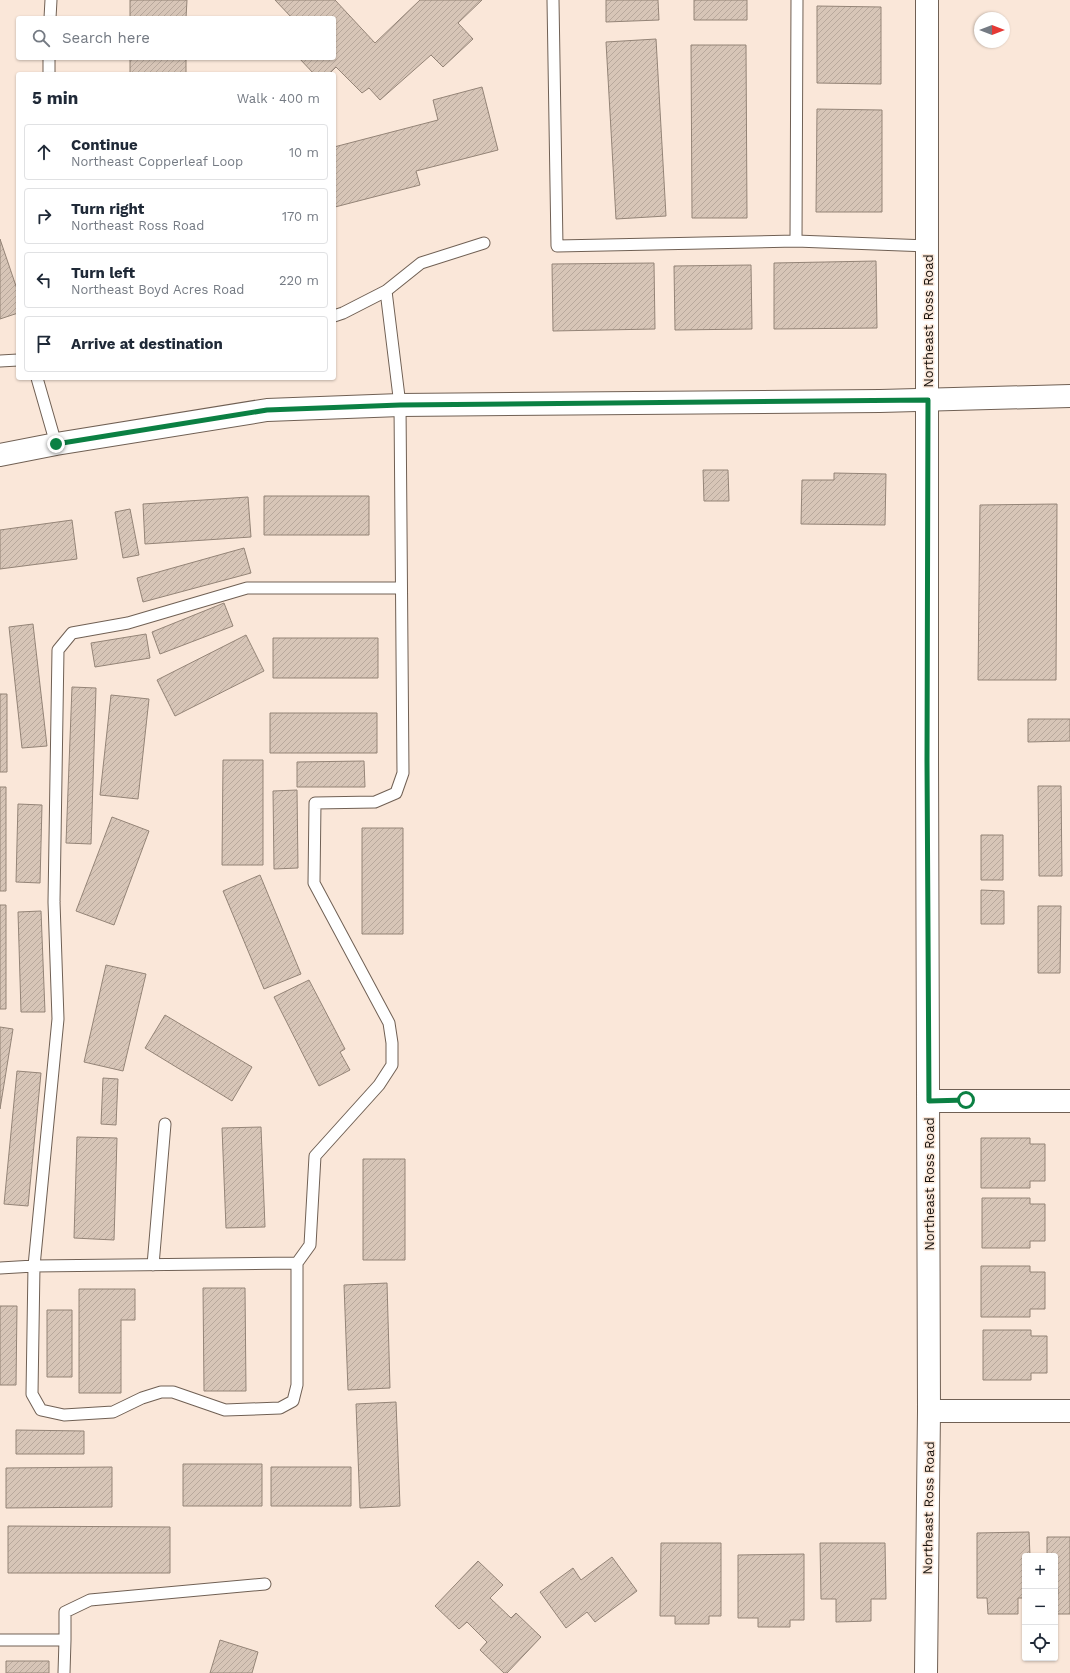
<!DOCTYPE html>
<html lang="en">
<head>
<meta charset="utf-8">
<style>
  body { margin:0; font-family:"Work Sans",sans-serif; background:#f6f6f7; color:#1f2937 }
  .controls { position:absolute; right:12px; bottom:12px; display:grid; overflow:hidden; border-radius:4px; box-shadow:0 1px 3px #0004 }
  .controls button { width:36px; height:36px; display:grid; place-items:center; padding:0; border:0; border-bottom:1px solid #e0e1e3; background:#fff; color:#1f2937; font:20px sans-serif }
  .compass { position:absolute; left:974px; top:12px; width:36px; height:36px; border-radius:50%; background:#fff; box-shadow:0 1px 3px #0004; rotate:90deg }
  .stop { position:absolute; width:12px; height:12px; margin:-9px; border:3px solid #0b8043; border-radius:50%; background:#fff }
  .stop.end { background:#0b8043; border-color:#fff; box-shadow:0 1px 4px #0008 }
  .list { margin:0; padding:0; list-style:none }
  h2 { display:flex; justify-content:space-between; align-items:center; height:52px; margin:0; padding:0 16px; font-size:17px }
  h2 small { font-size:13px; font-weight:400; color:#747a83 }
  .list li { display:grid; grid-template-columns:26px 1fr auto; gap:12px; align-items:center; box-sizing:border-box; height:56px; margin:0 8px 8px; padding:0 8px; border:1px solid #e0e1e3; border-radius:4px }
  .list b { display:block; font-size:15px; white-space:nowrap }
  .list p { margin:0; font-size:13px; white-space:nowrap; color:#747a83 }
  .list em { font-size:13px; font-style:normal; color:#747a83 }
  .icon { flex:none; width:22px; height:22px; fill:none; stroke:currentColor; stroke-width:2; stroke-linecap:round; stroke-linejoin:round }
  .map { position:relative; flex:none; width:1070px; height:1673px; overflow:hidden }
  .search { position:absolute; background:#fff; box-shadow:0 1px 3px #0004; left:16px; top:16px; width:320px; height:44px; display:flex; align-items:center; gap:10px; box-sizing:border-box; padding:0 14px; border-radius:4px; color:#747a83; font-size:15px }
  .panel { position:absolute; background:#fff; box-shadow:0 1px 3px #0004; left:16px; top:72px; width:320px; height:308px; border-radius:4px }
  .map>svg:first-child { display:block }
  .building { fill:url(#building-hatch); stroke:#948477 }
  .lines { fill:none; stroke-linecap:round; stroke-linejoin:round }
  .lane-casing { stroke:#706054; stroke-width:13 }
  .street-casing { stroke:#706054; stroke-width:24 }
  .secondary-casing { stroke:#706054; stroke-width:24 }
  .lane { stroke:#fff; stroke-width:11 }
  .street { stroke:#fff; stroke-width:22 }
  .secondary { stroke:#fff; stroke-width:22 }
  .route { stroke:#0b8043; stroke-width:5 }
  .labels { text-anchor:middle; stroke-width:3; stroke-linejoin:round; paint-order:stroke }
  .street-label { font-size:13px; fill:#17110c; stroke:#fae7d9 }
</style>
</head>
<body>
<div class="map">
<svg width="1070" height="1673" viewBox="0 0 1070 1673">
  <defs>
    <pattern id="building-hatch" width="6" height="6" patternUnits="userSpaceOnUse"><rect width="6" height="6" fill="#d7c5b7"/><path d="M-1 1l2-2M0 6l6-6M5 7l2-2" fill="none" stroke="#b8a89c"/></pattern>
  </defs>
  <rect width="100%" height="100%" fill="#fae7d9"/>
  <path class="building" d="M130,0H187L186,18H130Z
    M275,0H335L375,43L420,0H482L458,23L473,39L443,67L431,55L380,100L369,88L362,93L336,67L329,74H314L299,58H334V18H292Z
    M606,0H658L659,20L606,22Z
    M694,0H747V20H694Z
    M817,6L881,7V84L817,83Z
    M656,39L666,216L616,219L606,42Z
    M691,45H746L747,218H692Z
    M130,58H186V74H130Z
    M482,87L498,150L416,171L420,185L335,207L334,147L438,120L433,100Z
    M817,109L882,110V212H816Z
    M0,239L18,292V313L0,319Z
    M876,261L877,328L774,329V263Z
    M654,263L655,329L553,331L552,264Z
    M751,265L752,329L675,330L674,266Z
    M703,470H728L729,501H704Z
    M834,473L886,474L885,525L801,524L802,480H834Z
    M264,496H369V535H264Z
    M248,497L251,537L145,544L143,504Z
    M1057,504L1056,680H978L980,505Z
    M130,509L139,555L123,558L115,512Z
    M72,520L77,559L0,569V530Z
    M244,548L251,573L143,602L137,578Z
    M224,603L233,626L160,654L152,632Z
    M33,624L47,746L22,748L9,627Z
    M146,634L150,658L95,667L91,643Z
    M246,635L264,671L175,716L157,680Z
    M273,638H378V678H273Z
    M72,687L96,688L91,844L66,843Z
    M0,694H7V772H0Z
    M111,695L149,699L138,799L100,795Z
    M270,713H377V753H270Z
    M1028,719H1070V741L1028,742Z
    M223,760H263V865H222Z
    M364,761L365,787H297V762Z
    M1038,786H1061L1062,876H1039Z
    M0,787H6V891H0Z
    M297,790L298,868L274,869L273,791Z
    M18,804L42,805L40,883L16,882Z
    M112,817L149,831L114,925L76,911Z
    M362,828H403V934H362Z
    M981,835H1003V880H981Z
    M260,875L301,974L264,989L223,891Z
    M981,890L1004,891V924H981Z
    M0,905H6V1009H0Z
    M1038,906H1061L1060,973H1038Z
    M41,911L45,1012H21L18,912Z
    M106,965L146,974L123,1071L84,1062Z
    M309,980L345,1049L340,1052L350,1070L319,1086L274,997Z
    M165,1015L252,1067L232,1101L145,1048Z
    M0,1027L13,1029L0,1109Z
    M17,1071L41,1073L28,1206L4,1204Z
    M103,1078L118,1079L116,1125L101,1124Z
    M261,1127L265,1227L226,1228L222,1128Z
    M77,1137L117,1138L114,1240L74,1238Z
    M981,1138H1030V1144H1045V1181H1030V1188H981Z
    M363,1159H405V1260H363Z
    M982,1198H1030V1204H1045V1241H1030V1248H982Z
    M981,1266H1030V1272H1045V1309H1030V1317H981Z
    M387,1283L390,1388L348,1390L344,1285Z
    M203,1288H245L246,1391H204Z
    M79,1289H135V1320H121V1393H79Z
    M0,1306H17L16,1385H0Z
    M47,1310H72V1377H47Z
    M983,1330H1031V1336H1047V1373H1031V1380H983Z
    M396,1402L400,1506L360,1508L356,1404Z
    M16,1430L84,1431V1454H16Z
    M183,1464H262V1506H183Z
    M112,1467V1507L6,1508V1468Z
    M271,1467H351V1506H271Z
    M8,1526L170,1527V1573H8Z
    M1029,1532L1030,1556H1025V1598H1018V1614H988L987,1598H977V1533Z
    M1047,1537H1070V1614H1057L1058,1589H1055V1556H1047Z
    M661,1543H721V1616H709V1624H675V1616H660Z
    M820,1543H885L886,1599H871V1621L836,1622V1599H821Z
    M804,1554V1620H790V1627H758V1618H738V1555Z
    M612,1557L637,1591L595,1622L587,1612L566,1628L540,1592L573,1568L581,1580Z
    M478,1561L503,1585L490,1598L511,1618L516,1613L541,1637L507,1673H504L480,1650L487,1642L467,1622L459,1629L435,1606Z
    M220,1640L258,1652L252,1673H210Z
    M6,1661H49V1673H6Z"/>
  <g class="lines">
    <defs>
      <path id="lane" d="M553,0L557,246L796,241
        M797,0L796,241L928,246
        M50,18L51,0
        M49,74V58
        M334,316L343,313L386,291L421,263L484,243
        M0,361L18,360
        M37,378L56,444
        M297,1263V1385L293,1401L280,1408L225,1410L173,1392H161L142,1398L113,1412L64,1415L41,1410L32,1394L34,1266L58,1019L54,902L58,650L72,633L128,623L247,588H401
        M153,1265L165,1124
        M0,1268L34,1266L297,1263L310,1245L315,1156L379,1085L392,1065V1043L389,1023L314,883L315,803L375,802L396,793L403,773L400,405L386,291
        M0,1640H65V1612L90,1600L265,1584
        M64,1673L65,1640"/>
      <path id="street" d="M929,1101H1070
        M929,1411H1070
        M926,1673L929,1411L927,761V0"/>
      <path id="secondary" d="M0,455L56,444L267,410L400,405L880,401L1070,396"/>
    </defs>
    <use href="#lane" class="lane-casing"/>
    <use href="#street" class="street-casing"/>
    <use href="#secondary" class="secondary-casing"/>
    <use href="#lane" class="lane"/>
    <use href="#street" class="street"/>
    <use href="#secondary" class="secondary"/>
  </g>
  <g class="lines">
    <path class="route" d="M56,444L267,410L400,405L928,400L927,761L929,1101L966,1100"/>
  </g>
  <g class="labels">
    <g class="street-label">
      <text transform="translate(928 321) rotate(-90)" y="5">Northeast Ross Road</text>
      <text transform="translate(929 1184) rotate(-90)" y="5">Northeast Ross Road</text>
      <text transform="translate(928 1508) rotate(-89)" y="5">Northeast Ross Road</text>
    </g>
  </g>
</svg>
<div class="controls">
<button>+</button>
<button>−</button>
<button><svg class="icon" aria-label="locate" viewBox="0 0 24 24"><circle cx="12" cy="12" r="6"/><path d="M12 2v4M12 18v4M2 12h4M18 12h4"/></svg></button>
</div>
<svg class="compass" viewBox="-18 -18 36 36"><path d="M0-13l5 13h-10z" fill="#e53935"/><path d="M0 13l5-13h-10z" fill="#747a83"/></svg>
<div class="stop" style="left:966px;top:1100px"></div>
<div class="stop end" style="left:56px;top:444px"></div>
<div class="search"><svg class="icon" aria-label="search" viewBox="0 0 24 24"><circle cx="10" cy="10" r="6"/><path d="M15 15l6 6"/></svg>Search here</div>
<section class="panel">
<h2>5 min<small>Walk · 400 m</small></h2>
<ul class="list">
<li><svg class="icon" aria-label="ahead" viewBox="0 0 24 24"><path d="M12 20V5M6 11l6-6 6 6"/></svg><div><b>Continue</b><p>Northeast Copperleaf Loop</p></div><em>10 m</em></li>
<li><svg class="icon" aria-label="right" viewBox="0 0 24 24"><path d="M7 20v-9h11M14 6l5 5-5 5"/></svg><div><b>Turn right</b><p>Northeast Ross Road</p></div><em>170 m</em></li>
<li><svg class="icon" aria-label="left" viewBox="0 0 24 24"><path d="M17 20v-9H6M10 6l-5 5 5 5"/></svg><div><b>Turn left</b><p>Northeast Boyd Acres Road</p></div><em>220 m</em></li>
<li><svg class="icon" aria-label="arrive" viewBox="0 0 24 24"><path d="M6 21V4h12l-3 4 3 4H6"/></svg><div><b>Arrive at destination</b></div></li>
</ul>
</section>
</div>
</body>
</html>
